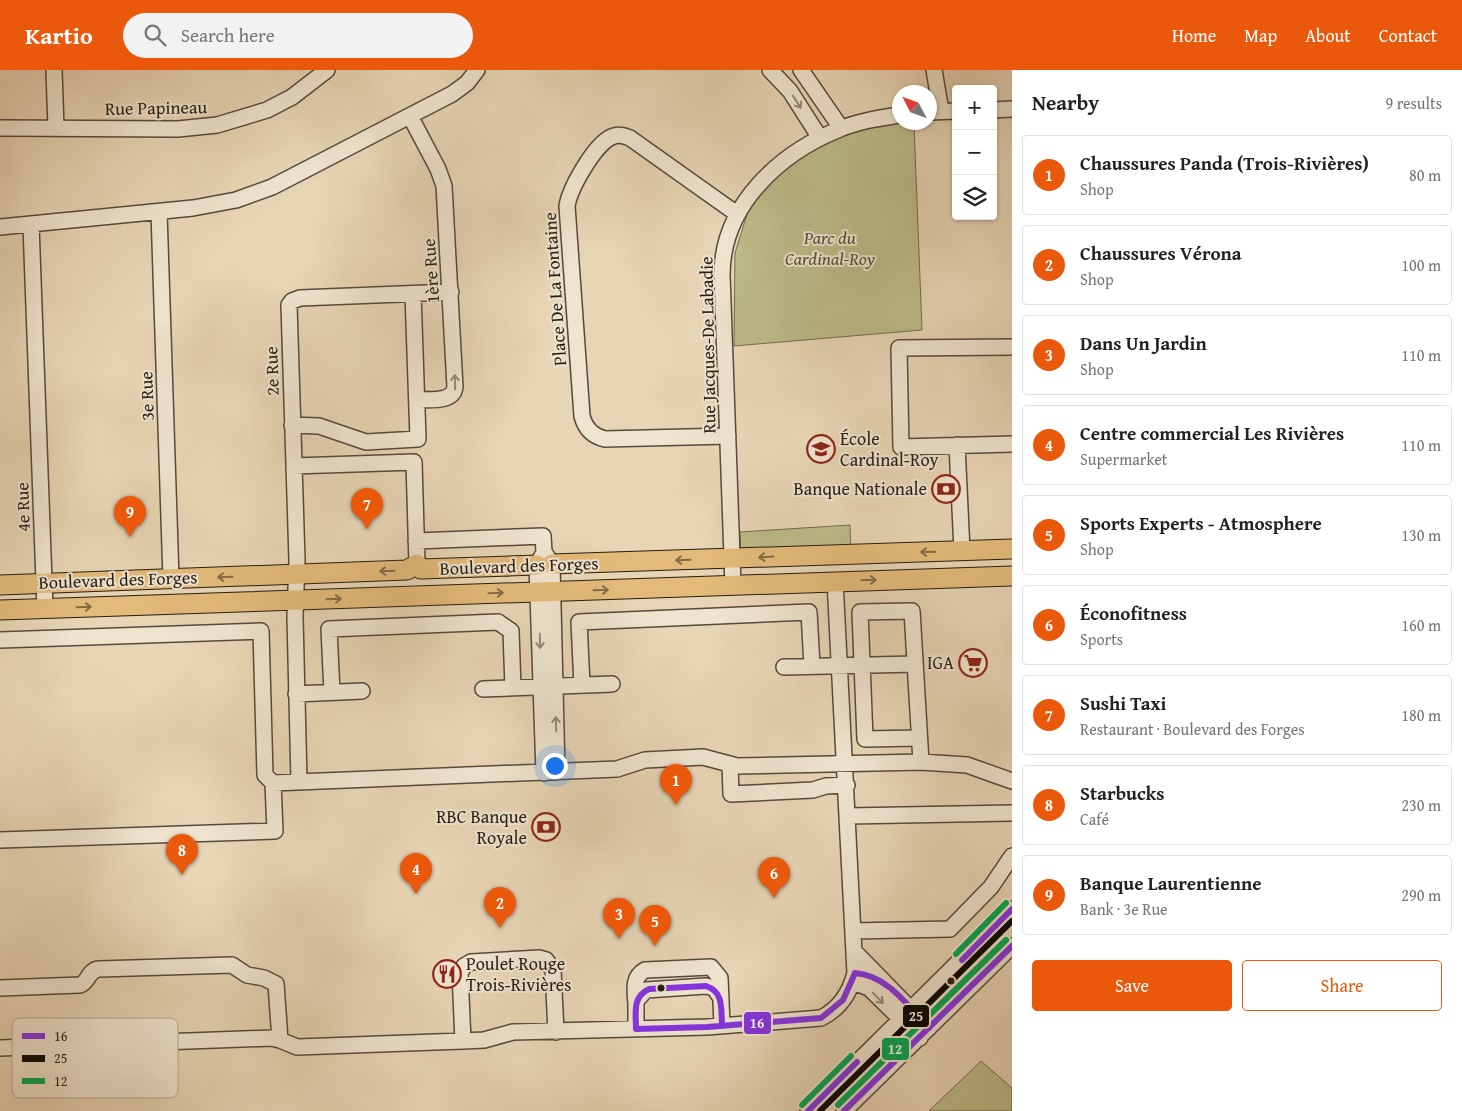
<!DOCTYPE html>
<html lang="en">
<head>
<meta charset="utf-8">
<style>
  body { margin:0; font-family:"Gentium Book Plus",serif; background:#f2f2f2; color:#222 }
  .controls { position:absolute; right:15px; top:15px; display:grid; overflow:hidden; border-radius:5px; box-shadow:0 1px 4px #0004 }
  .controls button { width:45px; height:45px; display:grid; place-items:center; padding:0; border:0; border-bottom:1px solid #e0e0e0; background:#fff; color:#222; font:25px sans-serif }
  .compass { position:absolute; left:892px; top:15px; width:45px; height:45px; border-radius:50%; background:#fff; box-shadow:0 1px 4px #0004; rotate:311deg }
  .you { position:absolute; left:554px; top:695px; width:18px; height:18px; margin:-12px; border:4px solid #fff; border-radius:50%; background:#1a73e8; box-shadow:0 0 0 8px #1a73e833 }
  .badge { display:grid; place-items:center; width:32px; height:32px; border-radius:50%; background:#ea580c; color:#fff; font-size:16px; font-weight:700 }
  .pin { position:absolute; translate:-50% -41px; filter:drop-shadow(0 1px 2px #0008) }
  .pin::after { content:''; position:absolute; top:26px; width:18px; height:15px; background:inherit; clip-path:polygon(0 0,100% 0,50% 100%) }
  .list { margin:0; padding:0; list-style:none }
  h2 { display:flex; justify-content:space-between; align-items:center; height:65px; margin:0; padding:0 20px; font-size:21px }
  h2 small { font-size:16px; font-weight:400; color:#767676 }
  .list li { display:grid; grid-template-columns:32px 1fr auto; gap:15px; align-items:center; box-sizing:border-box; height:80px; margin:0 10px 10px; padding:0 10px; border:1px solid #e0e0e0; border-radius:5px }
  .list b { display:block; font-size:19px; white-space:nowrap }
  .list p { margin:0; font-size:16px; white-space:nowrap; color:#767676 }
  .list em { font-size:16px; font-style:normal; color:#767676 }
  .actions { display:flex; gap:10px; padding:15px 20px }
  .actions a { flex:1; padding:11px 0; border:1px solid #ea580c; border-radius:5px; text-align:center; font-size:18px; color:#ea580c }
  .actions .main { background:#ea580c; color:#fff }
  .icon { flex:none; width:28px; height:28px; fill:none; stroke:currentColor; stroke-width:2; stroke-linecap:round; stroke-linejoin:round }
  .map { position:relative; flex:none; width:1012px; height:1041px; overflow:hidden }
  header { display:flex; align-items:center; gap:30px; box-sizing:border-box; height:70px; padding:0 25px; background:#ea580c; color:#fff }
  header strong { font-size:24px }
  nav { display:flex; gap:28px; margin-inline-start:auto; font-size:18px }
  .search { width:350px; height:45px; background:#f2f2f2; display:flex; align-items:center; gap:12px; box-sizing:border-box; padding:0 18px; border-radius:28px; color:#767676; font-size:19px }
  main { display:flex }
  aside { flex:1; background:#fff }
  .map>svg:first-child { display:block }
  .green { fill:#bdbb88; stroke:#716c4e }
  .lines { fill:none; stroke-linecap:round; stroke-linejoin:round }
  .minor-casing { stroke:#564a3c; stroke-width:18 }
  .major-casing { stroke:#251c14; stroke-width:21 }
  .minor { stroke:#f0e4cf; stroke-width:15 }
  .major { stroke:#e4ba7a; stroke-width:19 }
  .bus-1-casing { stroke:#f0e4cf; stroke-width:10 }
  .bus-2-casing { stroke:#f0e4cf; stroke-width:10 }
  .bus-3-casing { stroke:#f0e4cf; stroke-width:10 }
  .bus-1 { stroke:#8533e1; stroke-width:6 }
  .bus-2 { stroke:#000; stroke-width:6 }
  .bus-3 { stroke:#00a651; stroke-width:6 }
  .oneway { stroke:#958a7b }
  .oneway2 { stroke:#846b47 }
  .bus-dot { fill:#251c14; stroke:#f0e4cf; stroke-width:2 }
  .labels { text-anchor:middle; stroke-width:4; stroke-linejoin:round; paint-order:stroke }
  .street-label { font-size:18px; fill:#251c14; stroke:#f0e4cf }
  .park-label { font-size:18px; font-style:italic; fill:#534c37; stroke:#f0e4cf }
  .poi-label { font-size:18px; fill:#251c14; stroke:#f0e4cf; text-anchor:end }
  .key { fill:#f0e4cf; stroke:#b3a897; stroke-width:1 }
  .key-label { font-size:14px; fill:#251c14 }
  .line-badge { stroke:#f0e4cf; stroke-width:2 }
  .badge-label { font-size:14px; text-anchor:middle; font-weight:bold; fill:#fff }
</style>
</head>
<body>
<header>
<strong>Kartio</strong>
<div class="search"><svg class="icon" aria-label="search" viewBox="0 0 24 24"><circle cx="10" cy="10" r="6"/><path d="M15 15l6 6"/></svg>Search here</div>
<nav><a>Home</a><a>Map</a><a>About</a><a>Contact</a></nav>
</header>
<main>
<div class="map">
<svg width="1012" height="1041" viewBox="0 0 1012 1041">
  <rect width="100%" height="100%" fill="#e8d5b5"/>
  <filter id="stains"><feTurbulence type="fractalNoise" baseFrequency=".004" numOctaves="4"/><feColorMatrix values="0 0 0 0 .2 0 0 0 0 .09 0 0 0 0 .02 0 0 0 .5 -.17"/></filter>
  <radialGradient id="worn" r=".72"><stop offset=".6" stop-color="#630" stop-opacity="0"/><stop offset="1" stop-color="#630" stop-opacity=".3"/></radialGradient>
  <path class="green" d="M899,52L914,53L922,260L734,276L735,183L749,138L775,106L828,63Z
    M850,455L851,483L741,488L740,462Z
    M981,991L1012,1018V1041H929Z"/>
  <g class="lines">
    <defs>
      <path id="minor" d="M54,0L56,58
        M770,0L790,21L820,68
        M801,0L841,58
        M934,0L941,41
        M993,40L1012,39
        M929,42L956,41
        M410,46L438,99L444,116L455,317C453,333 430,329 418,330
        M0,58L178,59L217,55L267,40L292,27L327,0
        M159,142L171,509
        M31,155L45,539
        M0,157L193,138L236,130L272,117L452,24L467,13L477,0
        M1012,277L899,278L901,377L1012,374
        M292,355L319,356L366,372L418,369L413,224
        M728,366L605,369C592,366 585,358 582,346L567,136C570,118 596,71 614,66C620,64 625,66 630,68L737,144
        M957,375L962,481
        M294,396L414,392L417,494
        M416,471L543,466L544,482L552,494L557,702
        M542,486L537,495L544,703
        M733,515L722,205C722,135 780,83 840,59C859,51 880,48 899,45
        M0,570L261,561L265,705L273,713L275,761L0,770
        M784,597L915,594
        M582,615L579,552L809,542L812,596
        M483,619L612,614
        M332,622L329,559L498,552L511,561L513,618
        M296,624L362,621
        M919,668L865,669L860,542L912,541L921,692
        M730,694L731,724L813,720L826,716L847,715
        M299,711L295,547L297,490L289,235L292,231L300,228L451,222
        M273,713L617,699L645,690L703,687L737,696L921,692L967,695L1012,711
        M848,746L1012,743
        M853,861L950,859L991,817L1012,786
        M854,881L929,958
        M853,912L869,918L920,968
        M0,918L80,915C89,912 88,900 99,899L232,895L247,905L264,908L276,914L280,970L297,977L463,971L484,970L513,962L707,957L821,948C839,939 850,923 855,903L835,511
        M636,934C635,921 632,907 645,900L711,897L720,908L722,955
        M636,959V931L646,920L706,916L714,918L721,928
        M463,971L460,903L464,896L471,892L539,888L546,890L553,900L556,962
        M0,978L272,968L280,970
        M808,1041L1012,839
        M844,1041L1012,876"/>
      <path id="major" d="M552,494L1012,479
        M0,515L407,500L417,494L421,499L537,495
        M0,540L1012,506"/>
    </defs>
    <use href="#minor" class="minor-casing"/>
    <use href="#major" class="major-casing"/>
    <use href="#minor" class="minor"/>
    <use href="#major" class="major"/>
    <defs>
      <path id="bus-1" d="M962,890L1012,839
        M855,903C887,905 908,936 929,958
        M636,959L707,957L821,948L843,930L855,903
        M636,959C636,943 632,927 649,919L706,916C724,922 721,939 722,955
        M808,1041L857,992
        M844,1041L1012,876"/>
      <path id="bus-2" d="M820,1041L1012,851"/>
      <path id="bus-3" d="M956,884L1006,833
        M802,1035L851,986
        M838,1035L1006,870"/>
    </defs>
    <use href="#bus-1" class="bus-1-casing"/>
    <use href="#bus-2" class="bus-2-casing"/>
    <use href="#bus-3" class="bus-3-casing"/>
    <use href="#bus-1" class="bus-1"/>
    <use href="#bus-2" class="bus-2"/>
    <use href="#bus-3" class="bus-3"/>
  </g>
  <defs><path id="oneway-shaft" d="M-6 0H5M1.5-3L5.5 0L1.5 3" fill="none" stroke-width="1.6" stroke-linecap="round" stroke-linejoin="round" transform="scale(1.25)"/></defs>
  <g class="oneway">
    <use href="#oneway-shaft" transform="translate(797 32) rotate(57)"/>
    <use href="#oneway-shaft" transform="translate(455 312) rotate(-91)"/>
    <use href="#oneway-shaft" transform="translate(540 571) rotate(88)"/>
    <use href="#oneway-shaft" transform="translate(556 654) rotate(-92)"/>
    <use href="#oneway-shaft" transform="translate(878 928) rotate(46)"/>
  </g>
  <g class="oneway2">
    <use href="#oneway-shaft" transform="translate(928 482) rotate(179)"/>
    <use href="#oneway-shaft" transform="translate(766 487) rotate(177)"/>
    <use href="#oneway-shaft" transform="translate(683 490) rotate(178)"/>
    <use href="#oneway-shaft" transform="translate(387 501) rotate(178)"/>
    <use href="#oneway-shaft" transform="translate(225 507) rotate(178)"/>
    <use href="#oneway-shaft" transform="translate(869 510) rotate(-2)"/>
    <use href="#oneway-shaft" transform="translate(601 520) rotate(-2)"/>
    <use href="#oneway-shaft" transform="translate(496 523) rotate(-2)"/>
    <use href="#oneway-shaft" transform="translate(334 529) rotate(-2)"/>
    <use href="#oneway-shaft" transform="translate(84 537) rotate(-2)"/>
  </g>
  <defs>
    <symbol id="school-ring" viewBox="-11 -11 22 22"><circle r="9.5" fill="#f0e4cf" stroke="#8f2418" stroke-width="1.5"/><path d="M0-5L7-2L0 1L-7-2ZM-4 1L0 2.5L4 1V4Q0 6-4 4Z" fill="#8f2418"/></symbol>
    <symbol id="bank-ring" viewBox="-11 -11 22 22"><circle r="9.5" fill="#f0e4cf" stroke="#8f2418" stroke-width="1.5"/><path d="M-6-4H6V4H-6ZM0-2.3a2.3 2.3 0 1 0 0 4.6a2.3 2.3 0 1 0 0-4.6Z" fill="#8f2418"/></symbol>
    <symbol id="supermarket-ring" viewBox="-11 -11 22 22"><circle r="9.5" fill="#f0e4cf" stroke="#8f2418" stroke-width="1.5"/><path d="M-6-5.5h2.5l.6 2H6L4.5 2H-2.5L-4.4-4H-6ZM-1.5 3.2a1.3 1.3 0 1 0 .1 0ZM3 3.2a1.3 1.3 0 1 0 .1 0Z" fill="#8f2418"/></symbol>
    <symbol id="restaurant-ring" viewBox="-11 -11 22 22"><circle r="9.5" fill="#f0e4cf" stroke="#8f2418" stroke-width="1.5"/><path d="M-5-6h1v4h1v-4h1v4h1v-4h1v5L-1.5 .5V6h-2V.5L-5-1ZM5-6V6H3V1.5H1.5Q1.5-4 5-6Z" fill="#8f2418"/></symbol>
  </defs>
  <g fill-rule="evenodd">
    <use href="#school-ring" x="805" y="363" width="32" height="32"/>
    <use href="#bank-ring" x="930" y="403" width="32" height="32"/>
    <use href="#supermarket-ring" x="957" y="577" width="32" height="32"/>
    <use href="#bank-ring" x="530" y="741" width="32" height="32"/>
    <use href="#restaurant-ring" x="431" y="888" width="32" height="32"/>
  </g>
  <g class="bus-dot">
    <circle cx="951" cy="911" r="4.5"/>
    <circle cx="661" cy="918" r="4.5"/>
  </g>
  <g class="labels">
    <g class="street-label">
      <text transform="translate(156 38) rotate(-1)" y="6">Rue Papineau</text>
      <text transform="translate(431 201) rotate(-94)" y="6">1ère Rue</text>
      <text transform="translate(555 219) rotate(-94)" y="6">Place De La Fontaine</text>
      <text transform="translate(708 275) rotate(-91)" y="6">Rue Jacques-De Labadie</text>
      <text transform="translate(272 301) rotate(-92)" y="6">2e Rue</text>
      <text transform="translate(147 326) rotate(-92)" y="6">3e Rue</text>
      <text transform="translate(23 437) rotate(-92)" y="6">4e Rue</text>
      <text transform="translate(519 496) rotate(-2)" y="6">Boulevard des Forges</text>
      <text transform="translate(118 510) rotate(-2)" y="6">Boulevard des Forges</text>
    </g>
    <g class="park-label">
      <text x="830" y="174">Parc du<tspan x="830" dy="21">Cardinal-Roy</tspan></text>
    </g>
    <g class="poi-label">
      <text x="840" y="375" text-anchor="start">École<tspan x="840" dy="21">Cardinal-Roy</tspan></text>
      <text x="927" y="425">Banque Nationale</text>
      <text x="954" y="599">IGA</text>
      <text x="527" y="753">RBC Banque<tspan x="527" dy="21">Royale</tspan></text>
      <text x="466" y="900" text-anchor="start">Poulet Rouge<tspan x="466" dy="21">Trois-Rivières</tspan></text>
    </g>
  </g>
  <rect x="12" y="948" width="166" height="80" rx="8" class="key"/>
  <rect x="22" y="963" width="23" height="6" fill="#8533e1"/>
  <rect x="22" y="985" width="23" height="7" fill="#000"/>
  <rect x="22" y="1008" width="23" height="6" fill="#00a651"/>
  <g class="key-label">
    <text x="54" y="971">16</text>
    <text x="54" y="993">25</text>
    <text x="54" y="1016">12</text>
  </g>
  <g class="line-badge">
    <rect x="902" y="934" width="28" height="24" rx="5" fill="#000"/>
    <rect x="743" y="941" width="29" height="24" rx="5" fill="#8533e1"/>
    <rect x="881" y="967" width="29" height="24" rx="5" fill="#00a651"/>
  </g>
  <g class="badge-label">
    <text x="916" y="951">25</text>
    <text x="757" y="958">16</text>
    <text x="895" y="984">12</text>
  </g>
  <rect width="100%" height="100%" filter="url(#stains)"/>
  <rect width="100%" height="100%" fill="url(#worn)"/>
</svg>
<div class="controls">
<button>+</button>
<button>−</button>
<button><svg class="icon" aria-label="layers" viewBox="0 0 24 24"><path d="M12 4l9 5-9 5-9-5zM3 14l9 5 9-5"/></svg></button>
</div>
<svg class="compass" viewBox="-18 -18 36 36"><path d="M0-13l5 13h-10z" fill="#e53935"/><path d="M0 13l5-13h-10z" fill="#767676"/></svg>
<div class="you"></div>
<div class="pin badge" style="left:676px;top:735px">1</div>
<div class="pin badge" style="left:500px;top:858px">2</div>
<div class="pin badge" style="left:619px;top:869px">3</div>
<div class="pin badge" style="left:416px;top:824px">4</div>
<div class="pin badge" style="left:655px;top:876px">5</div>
<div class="pin badge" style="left:774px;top:828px">6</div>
<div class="pin badge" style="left:367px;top:459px">7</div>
<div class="pin badge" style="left:182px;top:805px">8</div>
<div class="pin badge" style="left:130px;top:467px">9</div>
</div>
<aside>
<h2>Nearby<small>9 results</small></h2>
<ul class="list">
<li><span class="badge">1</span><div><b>Chaussures Panda (Trois-Rivières)</b><p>Shop</p></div><em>80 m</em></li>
<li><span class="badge">2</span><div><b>Chaussures Vérona</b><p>Shop</p></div><em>100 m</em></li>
<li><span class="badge">3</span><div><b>Dans Un Jardin</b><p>Shop</p></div><em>110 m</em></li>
<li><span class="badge">4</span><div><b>Centre commercial Les Rivières</b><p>Supermarket</p></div><em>110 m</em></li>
<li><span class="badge">5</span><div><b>Sports Experts - Atmosphere</b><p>Shop</p></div><em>130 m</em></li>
<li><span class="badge">6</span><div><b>Éconofitness</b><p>Sports</p></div><em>160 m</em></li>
<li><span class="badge">7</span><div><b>Sushi Taxi</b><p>Restaurant · Boulevard des Forges</p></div><em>180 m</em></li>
<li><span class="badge">8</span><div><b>Starbucks</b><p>Café</p></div><em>230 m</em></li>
<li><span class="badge">9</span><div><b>Banque Laurentienne</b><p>Bank · 3e Rue</p></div><em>290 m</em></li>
</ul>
<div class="actions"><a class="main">Save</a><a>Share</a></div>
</aside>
</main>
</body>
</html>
